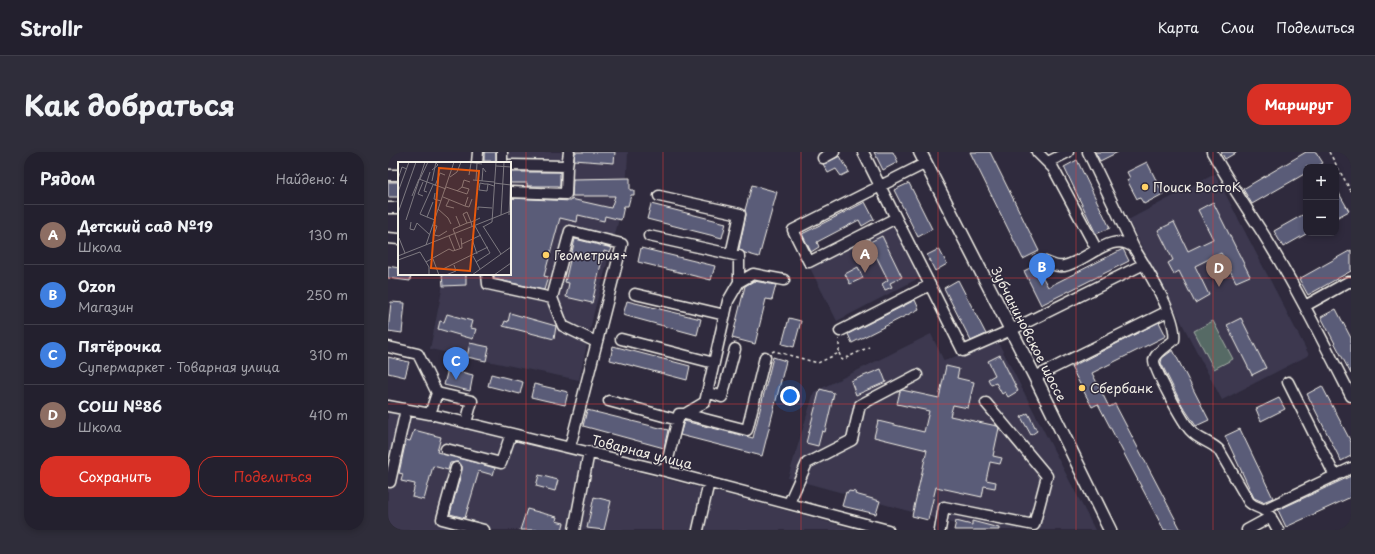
<!DOCTYPE html>
<html lang="ru">
<head>
<meta charset="utf-8">
<style>
  body { margin:0; font-family:"Playpen Sans",sans-serif; background:#2f2d3a; color:#f1f3f6 }
  .controls { position:absolute; right:12px; top:12px; display:grid; overflow:hidden; border-radius:8px; box-shadow:0 2px 6px #0003 }
  .controls button { width:36px; height:36px; display:grid; place-items:center; padding:0; border:0; border-bottom:1px solid #403e4a; background:#23202e; color:#f1f3f6; font:20px sans-serif }
  .you { position:absolute; left:402px; top:244px; width:14px; height:14px; margin:-10px; border:3px solid #fff; border-radius:50%; background:#1a73e8; box-shadow:0 0 0 6px #1a73e833 }
  .badge { display:grid; place-items:center; width:26px; height:26px; border-radius:50%; background:#d93025; color:#fff; font-size:13px; font-weight:700 }
  .pin { position:absolute; translate:-50% -33px; filter:drop-shadow(0 1px 2px #0008) }
  .pin::after { content:''; position:absolute; top:21px; width:14px; height:12px; background:inherit; clip-path:polygon(0 0,100% 0,50% 100%) }
  .list { margin:0; padding:0; list-style:none }
  h2 { display:flex; justify-content:space-between; align-items:center; height:52px; margin:0; padding:0 16px; font-size:17px }
  h2 small { font-size:13px; font-weight:400; color:#a3a3aa }
  .list li { display:grid; grid-template-columns:26px 1fr auto; gap:12px; align-items:center; box-sizing:border-box; height:60px; padding:0 16px; border-top:1px solid #403e4a }
  .list b { display:block; font-size:15px; white-space:nowrap }
  .list p { margin:0; font-size:13px; white-space:nowrap; color:#a3a3aa }
  .list em { font-size:13px; font-style:normal; color:#a3a3aa }
  .actions { display:flex; gap:8px; padding:12px 16px }
  .actions a { flex:1; padding:9px 0; border:1px solid #d93025; border-radius:16px; text-align:center; font-size:14px; color:#d93025 }
  .actions .main { background:#d93025; color:#fff }
  .map { position:relative; flex:none; width:963px; height:378px; overflow:hidden; border-radius:16px }
  header { display:flex; align-items:center; gap:24px; box-sizing:border-box; height:56px; padding:0 20px; background:#23202e; border-bottom:1px solid #403e4a }
  header strong { font-size:19px }
  nav { display:flex; gap:22px; margin-inline-start:auto; font-size:14px }
  .intro { display:flex; align-items:center; justify-content:space-between; box-sizing:border-box; height:96px; padding:0 24px }
  h1 { margin:0; font-size:28px }
  .button { padding:10px 18px; border-radius:16px; background:#d93025; color:#fff; font-size:14px; font-weight:700 }
  main { display:flex; gap:24px; padding:0 24px }
  aside { flex:1; background:#23202e; border-radius:16px; box-shadow:0 2px 6px #0003 }
  .map>svg:first-child { display:block }
  .built { fill:#3c394f }
  .pitch { fill:#576b65; stroke:#a6aea6 }
  .building { fill:#5a5b78; stroke:#f4f1e8 }
  .lines { fill:none; stroke-linecap:round; stroke-linejoin:round }
  .minor-casing { stroke:#f4f1e8; stroke-width:13 }
  .major-casing { stroke:#f4f1e8; stroke-width:15 }
  .path { stroke:#f4f1e8; stroke-width:1.5; stroke-dasharray:3 3; stroke-linecap:butt }
  .minor { stroke:#2f2a3d; stroke-width:10 }
  .major { stroke:#2f2a3d; stroke-width:12 }
  .grid { fill:none; stroke:#d93c3b; stroke-width:1; stroke-opacity:0.55 }
  .poi-dot { fill:#ffd166; stroke:#2f2a3d; stroke-width:1.5 }
  .labels { text-anchor:middle; stroke-width:3; stroke-linejoin:round; paint-order:stroke }
  .poi-label { font-size:13px; fill:#f4f1e8; stroke:#2f2a3d; text-anchor:start }
  .street-label { font-size:13px; fill:#f4f1e8; stroke:#2f2a3d }
  .inset-road { fill:none; stroke:#7e7a81; stroke-width:1 }
  .view { fill:#e8590c; fill-opacity:0.15; stroke:#e8590c; stroke-width:2 }
  .inset-edge { fill:none; stroke:#f4f1e8; stroke-width:2 }
</style>
</head>
<body>
<header>
<strong>Strollr</strong>
<nav><a>Карта</a><a>Слои</a><a>Поделиться</a></nav>
</header>
<div class="intro"><h1>Как добраться</h1><a class="button">Маршрут</a></div>
<main>
<aside>
<h2>Рядом<small>Найдено: 4</small></h2>
<ul class="list">
<li><span class="badge" style="background:#8d6e63">A</span><div><b>Детский сад №19</b><p>Школа</p></div><em>130 m</em></li>
<li><span class="badge" style="background:#3f7fe0">B</span><div><b>Ozon</b><p>Магазин</p></div><em>250 m</em></li>
<li><span class="badge" style="background:#3f7fe0">C</span><div><b>Пятёрочка</b><p>Супермаркет · Товарная улица</p></div><em>310 m</em></li>
<li><span class="badge" style="background:#8d6e63">D</span><div><b>СОШ №86</b><p>Школа</p></div><em>410 m</em></li>
</ul>
<div class="actions"><a class="main">Сохранить</a><a>Поделиться</a></div>
</aside>
<div class="map">
<svg width="963" height="378" viewBox="0 0 963 378">
  <rect width="100%" height="100%" fill="#2f2a3d"/>
  <filter id="ink" filterUnits="userSpaceOnUse"><feTurbulence type="fractalNoise" baseFrequency=".025" numOctaves="2"/><feDisplacementMap in="SourceGraphic" scale="8" xChannelSelector="R" yChannelSelector="G"/><feConvolveMatrix kernelMatrix="1 2 1 2 8 2 1 2 1" color-interpolation-filters="sRGB"/></filter>
  <g filter="url(#ink)">
    <path class="built" d="M87,0H240L238,41L206,160L191,228L42,197L54,138V122H122V11H87Z
      M827,22L921,203L834,248L740,68Z
      M504,73L531,126L449,169L422,116Z
      M543,182L556,209L609,188L707,378H590L400,326L426,240Z
      M0,258L25,262L371,351L469,378H0Z"/>
    <path class="pitch" d="M825,169L845,207L826,217L806,179Z"/>
    <path class="building" d="M96,0H108V9H96Z
      M187,0H227L226,11L186,8Z
      M486,0H505L510,10L495,18Z
      M582,0H602L651,99L635,107Z
      M707,0H730L712,9Z
      M833,0H849L837,7Z
      M918,0H928L935,11L928,15H918V21L864,52L855,37Z
      M452,4L461,20L453,24L448,17L440,21L435,12Z
      M689,8L722,76L708,82L676,15Z
      M759,10L775,42L756,52L752,46L749,47L739,28L742,26L739,20Z
      M122,20H172V34H139V31H122Z
      M242,26V38H246V43H243L240,54H236L233,68L217,64L216,69L190,63L189,70L172,66L156,124L160,125L156,138L106,127V122H122V46L183,49V47L223,56L227,44H184L185,27Z
      M0,30H11V45H0Z
      M521,31L544,77L530,85L506,38Z
      M364,33L389,40L371,105L357,101L351,97L358,63L357,58Z
      M948,36L961,59L948,66Z
      M477,50L486,67L474,74L471,68L429,90L431,95L423,100L414,82Z
      M825,50L862,124L848,130L833,101L807,114L821,143L807,151L791,119L786,122L780,111L785,108L770,78L786,70L800,99L825,87L810,58Z
      M263,52L338,71L334,86L259,67Z
      M918,61V82L895,95L886,79Z
      M494,84L514,125L502,131L504,135L497,138L494,132L500,128L483,94L477,97L473,91L481,87L482,90Z
      M187,87L224,96L222,101L216,99L204,151L178,145L181,131L177,130Z
      M253,96L327,114L323,128L250,110Z
      M551,97L559,112L547,119L539,103Z
      M735,97L741,109L653,153L636,119L648,113L660,135Z
      M963,98V119L920,143L911,127Z
      M0,114L11,116V122H23L22,129L0,126Z
      M470,115L475,126L462,132L457,122Z
      M54,122H78V133L55,134Z
      M570,128L598,182L583,189L556,136Z
      M366,129L388,133L384,148L378,147L367,192L344,186L357,134Z
      M527,148L531,157L464,191L460,182Z
      M239,149L313,167L309,183L235,163Z
      M3,150L17,151L14,181L0,179Z
      M948,157L963,186V222L933,165Z
      M122,161L168,174L166,187L115,174L117,169L120,170Z
      M59,162L84,169L82,176L88,177L85,187L50,177L52,169L56,170Z
      M401,166L413,169L406,195L394,192Z
      M853,166L878,216L864,223L839,173Z
      M771,170L778,184L704,221L721,255L727,252L793,378H776L710,252L704,255L683,215Z
      M82,191L101,195L98,209L79,205Z
      M225,194L302,214L299,228L222,208Z
      M65,197L78,200L73,220L85,223L82,239L56,233Z
      M785,198L821,268L808,274L794,253L773,211L774,206Z
      M612,203L630,239L620,245L617,240L614,242L608,231L603,233L600,227L607,223L600,209Z
      M0,205L21,210L17,225L0,221Z
      M385,205L398,209L374,304L292,283L296,269L365,286Z
      M558,214L571,217L569,226L586,230L580,256L565,253L562,264L609,274L611,276L605,304L614,306L612,312L602,310L598,328L608,330L607,336L596,334L594,345L548,335L540,368L524,364L539,298L486,285L490,269L536,280L541,259L509,252L512,239L514,238L551,246Z
      M493,217L498,230L468,243L463,229Z
      M103,222L135,230L132,242L100,234Z
      M146,232L180,240L177,253L143,245Z
      M934,234L963,290V304L953,309L919,242Z
      M432,237L446,241L437,280L434,279L430,294L418,291Z
      M891,246L897,257L873,269L868,257Z
      M199,258L280,278L276,296L195,274Z
      M640,261L649,279L643,283L633,265Z
      M852,277L885,346L875,350L866,346L837,284Z
      M26,278L53,285L49,300L107,316L105,323L91,319L77,366L62,362L74,318V314L70,310L62,311L60,318L45,314L36,348L24,345L27,332L13,329L15,322L11,321L18,288L22,289Z
      M151,323L170,328L167,339L148,334Z
      M963,324V345L898,375L890,358Z
      M460,339L468,340L467,342L492,349L488,362L454,354L458,340L460,341Z
      M206,345L223,349L216,378L199,376Z
      M139,357L169,365L168,369L176,371L174,378H132Z
      M568,369L584,373V369L611,376V378H566Z"/>
    <g class="lines">
      <defs>
        <path id="minor" d="M475,0L508,66L421,110L405,78L538,11
          M649,0L665,16L709,98
          M700,0L746,96
          M824,0C840,28 857,54 874,80C907,133 935,189 963,244
          M435,6L446,0
          M660,10L680,0
          M89,11L90,0
          M114,11V0
          M122,13L179,14L181,0
          M0,23H11
          M122,40L178,42L179,14
          M271,44L352,62L343,102
          M0,56H11
          M261,84L351,104V130L340,149L317,250L297,262H291L277,319
          M0,86L11,87
          M653,109C661,110 668,116 676,114C698,110 725,77 746,96C758,116 790,166 786,188C780,194 768,200 766,208C765,216 796,272 803,279C811,288 823,290 831,298L861,350C866,355 871,355 876,358C883,363 886,371 890,378
          M99,122L100,132L164,146
          M351,130L365,122L396,128
          M542,133L575,199L623,178L756,112
          M247,142L337,163
          M917,154L960,130H963
          M452,179L542,133L508,66
          M233,187L326,211
          M0,195L30,202L49,241L84,249L78,271
          M647,225L780,159
          M900,230L947,324
          M319,240L334,245L347,197
          M221,249L290,268
          M0,254L42,262L277,319L500,378
          M42,262L49,241
          M297,262L359,278L377,205
          M182,295L234,92L182,79L164,146L175,174L208,190
          M58,297L113,311L123,282
          M68,316L54,367L96,378
          M2,330L18,257
          M401,351L419,311L464,288L472,253L529,223
          M875,358L963,316
          M186,378L201,300
          M310,378L321,330
          M552,378L556,355L646,373L659,324L598,251
          M859,378L883,365"/>
        <path id="major" d="M532,0L647,225L722,378"/>
      </defs>
      <use href="#minor" class="minor-casing"/>
      <use href="#major" class="major-casing"/>
      <path class="path" d="M941,0L963,39
        M384,200L386,199L430,211L451,201V187
        M451,201L454,208L481,195"/>
      <use href="#minor" class="minor"/>
      <use href="#major" class="major"/>
    </g>
  </g>
  <path class="grid" d="M138,0V378M275,0V378M413,0V378M550,0V378M688,0V378M825,0V378M0,126H963M0,252H963"/>
  <g class="poi-dot">
    <circle cx="757" cy="35" r="4"/>
    <circle cx="158" cy="103" r="4"/>
    <circle cx="694" cy="236" r="4"/>
  </g>
  <g class="labels">
    <g class="poi-label">
      <text x="765" y="40">Поиск ВостоК</text>
      <text x="166" y="108">Геометрия+</text>
      <text x="702" y="241">Сбербанк</text>
    </g>
    <g class="street-label">
      <text transform="translate(641 182) rotate(63)" y="5">Зубчаниновское шоссе</text>
      <text transform="translate(254 300) rotate(14)" y="5">Товарная улица</text>
    </g>
  </g>
  <g transform="translate(10 10)">
    <rect width="113" height="113" fill="#2f2a3d"/>
    <path class="inset-road" d="M68,0L84,2M98,4L113,5M34,8L40,3L37,0M71,13L73,1M52,15L59,10L63,0M0,17L4,5L9,7M22,17L30,0M75,18L96,20M78,18L79,1M34,19L38,0M84,19L85,6L88,10M96,21L113,23M90,22L89,29L81,28L82,21L87,22H90L96,24M37,24L42,11L47,13M48,25L69,32L71,27L64,25L59,29M64,25L66,18L72,20M0,30L11,0M29,30L26,29L32,10M37,31L36,37L43,39M14,34L21,17L48,27M25,34L20,32L25,20M45,35L67,44L70,35M51,38L48,44L56,46M35,40L29,55L37,58M67,44L71,45L74,37M40,47L50,56L53,62M80,48V45L94,46M0,51L18,0M103,53L106,0M111,53L113,6M58,54L62,64L69,61M29,55L22,52L35,23M8,58L27,0M13,60L12,67L16,68L19,61L32,73M35,63L39,64L36,73L41,74L49,69M62,64L55,67L62,86M74,64L73,60L69,50L65,52L69,61L73,60L78,58L82,56M77,64L92,91L78,100M85,64L103,92M85,65L94,60L98,0M51,74L57,89M1,76L7,91M74,77L79,92M64,82L83,73M28,83L56,0M22,90L31,105V113M0,94L113,49M75,94L82,107M35,97L41,113M0,98L22,90M28,100L51,87L55,89L64,86L63,76M45,107L90,85M48,113L58,109L56,103M74,113L113,85M96,113L113,101"/>
    <path class="view" d="M41,6L81,9L72,109L33,106Z"/>
    <rect width="113" height="113" class="inset-edge"/>
  </g>
</svg>
<div class="controls">
<button>+</button>
<button>−</button>
</div>
<div class="you"></div>
<div class="pin badge" style="left:477px;top:121px;background:#8d6e63">A</div>
<div class="pin badge" style="left:654px;top:134px;background:#3f7fe0">B</div>
<div class="pin badge" style="left:68px;top:228px;background:#3f7fe0">C</div>
<div class="pin badge" style="left:831px;top:135px;background:#8d6e63">D</div>
</div>
</main>
</body>
</html>
